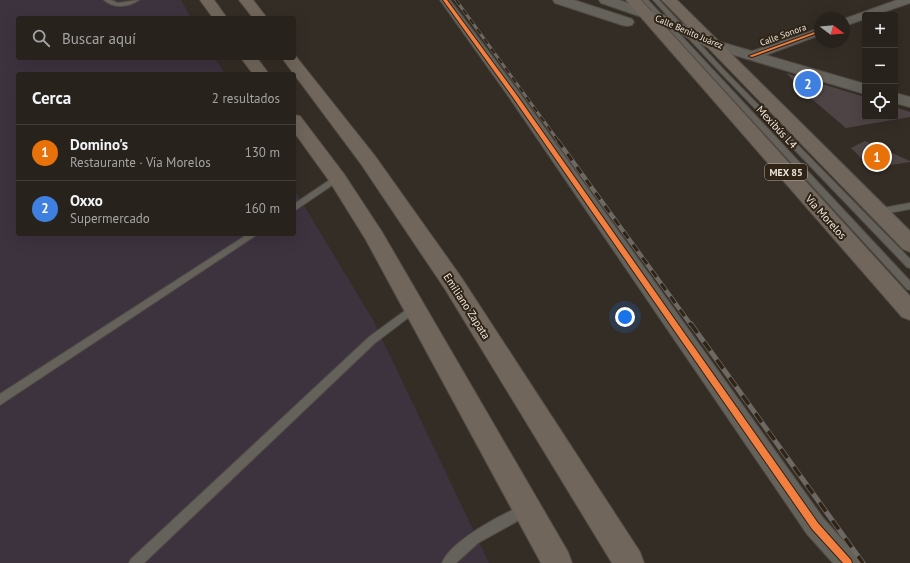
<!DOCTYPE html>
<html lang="es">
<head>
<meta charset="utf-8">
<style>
  body { margin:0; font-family:"PT Sans",sans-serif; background:#2f2a25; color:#f1f3f6 }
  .controls { position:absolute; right:12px; top:12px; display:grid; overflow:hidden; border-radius:4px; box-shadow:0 4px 16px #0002 }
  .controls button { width:36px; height:36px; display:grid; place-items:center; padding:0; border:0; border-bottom:1px solid #433f3b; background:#27221c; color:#f1f3f6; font:20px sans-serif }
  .compass { position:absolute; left:814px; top:12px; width:36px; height:36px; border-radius:50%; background:#27221c; box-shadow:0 4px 16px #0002; rotate:106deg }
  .you { position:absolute; left:625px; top:317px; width:14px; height:14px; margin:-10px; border:3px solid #fff; border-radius:50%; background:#1a73e8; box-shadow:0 0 0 6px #1a73e833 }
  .badge { display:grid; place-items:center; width:26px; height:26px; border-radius:50%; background:#d93025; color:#fff; font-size:13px; font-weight:700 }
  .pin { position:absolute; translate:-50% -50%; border:2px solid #fff; box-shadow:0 1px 4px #0006 }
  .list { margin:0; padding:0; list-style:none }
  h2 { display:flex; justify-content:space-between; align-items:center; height:52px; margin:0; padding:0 16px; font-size:17px }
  h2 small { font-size:13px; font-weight:400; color:#a4a4a3 }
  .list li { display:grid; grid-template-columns:26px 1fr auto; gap:12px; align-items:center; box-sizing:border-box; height:56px; padding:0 16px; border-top:1px solid #433f3b }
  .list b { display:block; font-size:15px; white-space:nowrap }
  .list p { margin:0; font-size:13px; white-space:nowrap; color:#a4a4a3 }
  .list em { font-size:13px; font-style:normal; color:#a4a4a3 }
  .icon { flex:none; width:22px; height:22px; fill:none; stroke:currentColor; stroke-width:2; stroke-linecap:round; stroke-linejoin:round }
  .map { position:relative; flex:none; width:910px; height:563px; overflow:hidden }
  .search { position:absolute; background:#27221c; box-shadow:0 4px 16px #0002; left:16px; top:16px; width:280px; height:44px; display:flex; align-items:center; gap:10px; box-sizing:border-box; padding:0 14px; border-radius:4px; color:#a4a4a3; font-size:15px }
  .panel { position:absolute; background:#27221c; box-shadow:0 4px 16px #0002; left:16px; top:72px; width:280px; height:164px; border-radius:4px }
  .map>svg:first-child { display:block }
  .industrial { fill:#3d333f }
  .building { fill:#4e4446 }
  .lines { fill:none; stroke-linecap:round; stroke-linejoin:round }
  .service-casing { stroke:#514c45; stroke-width:2 }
  .minor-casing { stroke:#514c45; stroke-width:2 }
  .secondary-casing { stroke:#514c45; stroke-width:2 }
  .primary-casing { stroke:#514c45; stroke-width:2 }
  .service { fill:#65615b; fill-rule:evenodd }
  .minor { fill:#65615b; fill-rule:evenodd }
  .secondary { fill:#65615b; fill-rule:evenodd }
  .primary { fill:#70665b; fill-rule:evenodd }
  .rail-far2-casing { stroke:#6d6862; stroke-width:3 }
  .rail-far1-casing { stroke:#6d6862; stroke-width:4.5 }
  .rail-casing { stroke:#6d6862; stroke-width:5 }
  .rail-far2 { stroke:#2f2416; stroke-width:2; stroke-dasharray:6; stroke-linecap:butt }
  .rail-far1 { stroke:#2f2416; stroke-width:3; stroke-dasharray:8; stroke-linecap:butt }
  .rail { stroke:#2f2416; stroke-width:3.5; stroke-dasharray:11; stroke-linecap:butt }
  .cycleway-casing { stroke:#2f2416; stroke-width:2 }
  .cycleway { fill:#f27e40; fill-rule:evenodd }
  .labels { text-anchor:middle; stroke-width:4; stroke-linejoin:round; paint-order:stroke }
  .far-street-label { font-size:9px; fill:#eee6dd; stroke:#2f2416 }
  .shield { fill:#2f2416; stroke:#b5aca1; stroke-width:1 }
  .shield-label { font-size:10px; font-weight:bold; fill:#eee6dd }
  .street-label { font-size:11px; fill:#eee6dd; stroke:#2f2416 }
</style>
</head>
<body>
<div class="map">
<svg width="910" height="563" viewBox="0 0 910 563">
  <rect width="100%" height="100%" fill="#342d26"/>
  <path class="industrial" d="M0,0H181L191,18H18V58H215L225,74H18V234H294V189L373,320L489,563H0Z"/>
  <path class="building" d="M786,73L865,97V117H895V107L910,112V117L846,128L813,100Z
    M865,141L910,161V162L871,168L851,148Z"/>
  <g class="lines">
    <defs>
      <path id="service" d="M104,0H111L118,3L139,0C129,7 114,9 104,0Z
        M642,0H648L910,281V290L907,289Z
        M653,0H659L724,70L910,259V268L907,267L720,72Z
        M337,175L340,176L341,178L340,180L294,211V204Z
        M910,203V209L878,215L874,212L878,209Z
        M248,234H258L0,405V394Z
        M414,304L417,305L419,308L417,311L375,343L144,563H129L131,559L369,337Z
        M526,504L530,506L532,510L530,514L478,543L456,563H442C451,540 504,513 526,504Z"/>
      <path id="minor" d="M440,0H450L519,92L823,518L856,555L860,563H833L807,534L509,97Z
        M897,0H910V3L875,15H865V19L844,26V19Z
        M820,28V35L755,59H747L745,56L747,53Z"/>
      <path id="secondary" d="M553,0H574L632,19L634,22L632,25L627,26L622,25L555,3Z
        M599,0H619L669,17L717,41L865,84V94L707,47L659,23L601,3Z
        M895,93L910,97V107L895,103Z"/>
      <path id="primary" d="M200,0H214L227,18H213Z
        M239,0H253L267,18H253Z
        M626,0H641L910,296V320L902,317Z
        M662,0H677L910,231V252L903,249Z
        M294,54L375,156L461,277L640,552L644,563H612L445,289L361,164L282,58H294Z
        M241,58H257L269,74H253Z
        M294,115L300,116L344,174L382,232L568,552L572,563H541L366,240L330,182L294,132Z"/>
    </defs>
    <use href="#service" class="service-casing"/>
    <use href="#minor" class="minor-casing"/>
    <use href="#secondary" class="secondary-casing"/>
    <use href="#primary" class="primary-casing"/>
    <use href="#service" class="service"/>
    <use href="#minor" class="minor"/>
    <use href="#secondary" class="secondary"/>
    <use href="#primary" class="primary"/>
    <defs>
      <path id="rail-far2" d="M456,0L559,142"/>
      <path id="rail-far1" d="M558,141L691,325"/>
      <path id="rail" d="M691,324L863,563"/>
    </defs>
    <use href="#rail-far2" class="rail-far2-casing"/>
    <use href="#rail-far1" class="rail-far1-casing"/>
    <use href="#rail" class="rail-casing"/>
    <use href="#rail-far2" class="rail-far2"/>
    <use href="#rail-far1" class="rail-far1"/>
    <use href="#rail" class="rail"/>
    <defs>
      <path id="cycleway" d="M443,0H447L516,94L818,523L851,560L852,563H843L812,529L512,96Z
        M820,30V32L752,57L749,56Z"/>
    </defs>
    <use href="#cycleway" class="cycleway-casing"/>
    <use href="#cycleway" class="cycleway"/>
  </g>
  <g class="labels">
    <g class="far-street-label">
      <text transform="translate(689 32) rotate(23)" y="3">Calle Benito Juárez</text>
      <text transform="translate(783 35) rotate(-20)" y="3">Calle Sonora</text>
    </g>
    <rect class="shield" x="765" y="164" width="42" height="16" rx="3"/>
    <g class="shield-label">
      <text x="786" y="176">MEX 85</text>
    </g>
    <g class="street-label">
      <text transform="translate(777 127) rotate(47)" y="4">Mexibús L4</text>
      <text transform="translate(826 217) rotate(48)" y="4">Vía Morelos</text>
      <text transform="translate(467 306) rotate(57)" y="4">Emiliano Zapata</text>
    </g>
  </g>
</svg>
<div class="controls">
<button>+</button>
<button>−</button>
<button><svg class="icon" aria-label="locate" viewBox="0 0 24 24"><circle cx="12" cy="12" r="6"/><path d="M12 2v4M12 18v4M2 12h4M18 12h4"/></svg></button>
</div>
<svg class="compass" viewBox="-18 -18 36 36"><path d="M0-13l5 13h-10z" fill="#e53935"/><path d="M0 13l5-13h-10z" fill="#a4a4a3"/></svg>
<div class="you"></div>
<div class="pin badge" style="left:877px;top:157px;background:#e8710a">1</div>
<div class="pin badge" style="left:808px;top:84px;background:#3f7fe0">2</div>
<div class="search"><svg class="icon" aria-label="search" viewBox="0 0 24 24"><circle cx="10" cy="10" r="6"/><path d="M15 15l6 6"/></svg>Buscar aquí</div>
<section class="panel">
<h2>Cerca<small>2 resultados</small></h2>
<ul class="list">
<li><span class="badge" style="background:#e8710a">1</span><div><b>Domino's</b><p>Restaurante · Vía Morelos</p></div><em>130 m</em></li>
<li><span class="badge" style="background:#3f7fe0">2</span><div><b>Oxxo</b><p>Supermercado</p></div><em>160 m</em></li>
</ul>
</section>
</div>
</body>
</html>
